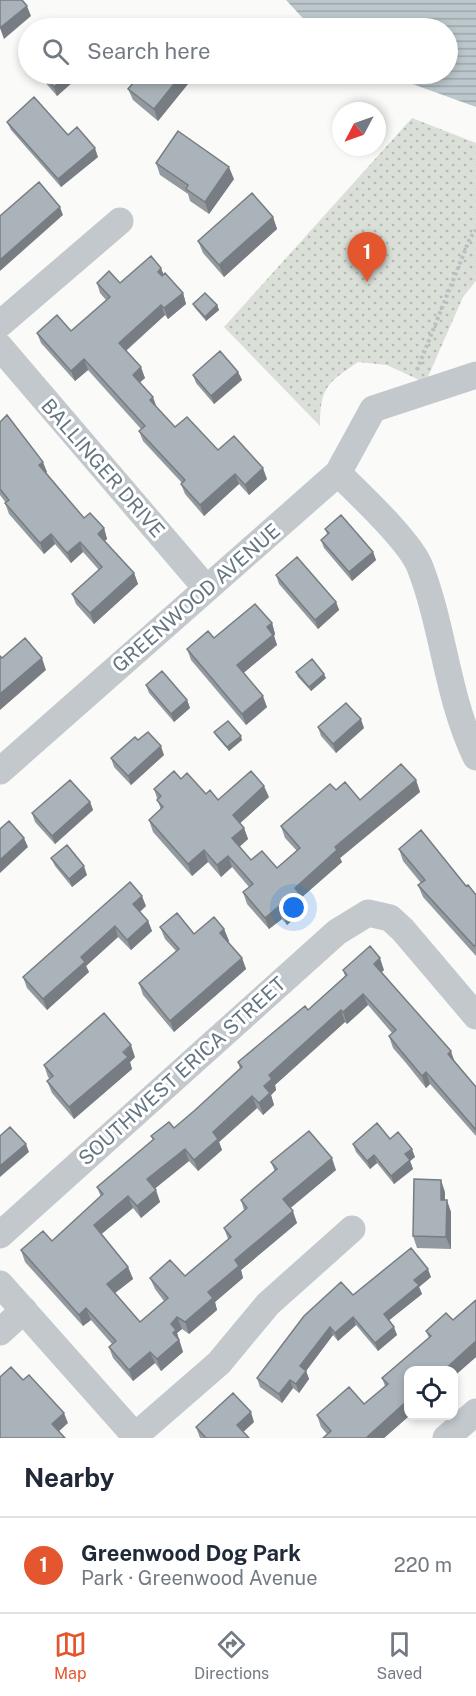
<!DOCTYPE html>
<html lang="en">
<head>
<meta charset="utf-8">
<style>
  body { margin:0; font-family:"Public Sans",sans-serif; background:#f6f6f7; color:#1f2937 }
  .controls { position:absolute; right:18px; bottom:18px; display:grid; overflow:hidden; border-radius:12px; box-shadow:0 3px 9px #0003 }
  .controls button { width:54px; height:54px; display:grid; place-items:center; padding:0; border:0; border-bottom:2px solid #e0e1e3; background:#fff; color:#1f2937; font:30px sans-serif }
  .compass { position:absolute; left:332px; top:102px; width:54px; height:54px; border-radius:50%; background:#fff; box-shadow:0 3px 9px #0003; rotate:229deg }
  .you { position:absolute; left:294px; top:908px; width:21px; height:21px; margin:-15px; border:4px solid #fff; border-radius:50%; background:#1a73e8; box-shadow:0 0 0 9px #1a73e833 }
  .badge { display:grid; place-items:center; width:39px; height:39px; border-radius:50%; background:#e4572e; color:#fff; font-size:20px; font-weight:700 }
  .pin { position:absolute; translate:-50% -50px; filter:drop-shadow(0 2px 3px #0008) }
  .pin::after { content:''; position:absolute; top:32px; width:21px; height:18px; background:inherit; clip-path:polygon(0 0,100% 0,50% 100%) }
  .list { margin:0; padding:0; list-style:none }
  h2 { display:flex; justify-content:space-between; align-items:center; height:78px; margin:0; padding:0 24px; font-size:26px }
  h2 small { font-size:20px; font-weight:400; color:#747a83 }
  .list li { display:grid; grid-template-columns:39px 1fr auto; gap:18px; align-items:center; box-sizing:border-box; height:96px; padding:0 24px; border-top:2px solid #e0e1e3 }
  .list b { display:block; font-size:22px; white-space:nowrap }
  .list p { margin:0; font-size:20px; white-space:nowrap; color:#747a83 }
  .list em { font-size:20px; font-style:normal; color:#747a83 }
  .icon { flex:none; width:33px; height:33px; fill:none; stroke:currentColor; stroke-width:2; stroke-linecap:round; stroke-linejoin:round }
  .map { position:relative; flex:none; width:476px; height:1438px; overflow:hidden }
  .search { position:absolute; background:#fff; box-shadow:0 3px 9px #0003; left:18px; right:18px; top:18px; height:66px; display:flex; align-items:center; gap:15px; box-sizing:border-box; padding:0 21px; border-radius:33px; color:#747a83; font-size:22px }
  .sheet { height:174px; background:#fff }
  nav { display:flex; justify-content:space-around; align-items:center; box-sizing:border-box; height:84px; border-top:2px solid #e0e1e3; background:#fff; font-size:16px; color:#747a83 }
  nav a { display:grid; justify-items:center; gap:3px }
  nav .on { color:#e4572e }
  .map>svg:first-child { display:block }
  .park { fill:url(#park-dots) }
  .water { fill:url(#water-rules) }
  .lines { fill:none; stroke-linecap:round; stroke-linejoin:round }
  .path { stroke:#bbbfc2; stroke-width:4; stroke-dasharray:3 3; stroke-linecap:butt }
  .minor { stroke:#c3c8cc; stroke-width:27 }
  .wall { fill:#929a9f }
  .shaded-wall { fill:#777d82 }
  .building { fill:#aab3b9; stroke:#777d82; stroke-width:1.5 }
  .labels { text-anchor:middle; stroke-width:6; stroke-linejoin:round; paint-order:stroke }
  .street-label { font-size:20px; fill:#657683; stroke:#fff }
</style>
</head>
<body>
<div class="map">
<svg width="476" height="1438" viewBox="0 0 476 1438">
  <defs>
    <pattern id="park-dots" width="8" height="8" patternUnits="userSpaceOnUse" patternTransform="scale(1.5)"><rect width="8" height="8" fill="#dadfd7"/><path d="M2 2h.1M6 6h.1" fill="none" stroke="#b4b9b4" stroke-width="1.8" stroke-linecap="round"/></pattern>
    <pattern id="water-rules" width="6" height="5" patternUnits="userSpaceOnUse" patternTransform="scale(1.5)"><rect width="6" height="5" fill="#bbc7cb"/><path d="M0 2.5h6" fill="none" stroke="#9ca6aa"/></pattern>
  </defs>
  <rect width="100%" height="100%" fill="#fafaf8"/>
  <path class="park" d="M412,118L476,143V281L463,297L427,379L434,387L387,365L358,362C328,383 320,386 320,426L224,327Z"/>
  <path class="water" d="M286,0H476V107L385,74H448V28H312Z"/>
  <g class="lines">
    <path class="path" d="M417,370L470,238L476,230"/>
    <path class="minor" d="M0,324L120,221
      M0,347L206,588
      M338,473C359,494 410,541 420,567C444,629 447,697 476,757
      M0,771L338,473L373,409L476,375
      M0,1235L337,932L368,913L390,918L403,930L476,1016
      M0,1284L137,1438
      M0,1332L24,1310
      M135,1436L219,1363L268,1304L352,1229
      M446,1438L476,1412"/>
  </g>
  <path class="wall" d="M38,74H82L57,96Z
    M192,79L158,121L133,100L128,89Z
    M7,122L68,135L98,157L61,187L11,130Z
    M156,163L234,179L209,214L190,201L188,194L160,175Z
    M273,217L277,229L224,277L203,253L198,241Z
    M161,268L163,274L183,293L186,304L168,319L165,315L126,351L145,378L140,382L157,408L175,427L218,450L267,479L249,495L239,484L204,516L185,494L181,484L182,483L143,441L139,431L141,429L88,370L75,381L41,343L37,333L71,331L106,300L100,293L97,283H120Z
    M193,304L217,305L219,310L206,321L195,308Z
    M238,372L242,380L214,404L196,383L193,375Z
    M0,422L47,472L46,473L84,518L104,528L107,539L105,541L134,573L138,584L94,624L76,604L72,594L99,570L83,552L71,563L55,544L44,554L9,514L5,503H6L0,495Z
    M325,529L373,552L376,560L352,581L324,548L321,540L327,534Z
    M276,575L336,602L339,610L318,629L279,584Z
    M272,623L275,634L274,636L277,645L243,673L267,707L246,725L191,660L187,649L214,638Z
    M296,672L326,678L311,691L298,677Z
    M146,685L187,700L190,708L174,722L149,693Z
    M318,727L364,728L336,753L321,736Z
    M214,732L242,740L229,751L216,736Z
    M138,740L164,755L131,785L114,767L111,758Z
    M181,779L206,794L218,800L269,797L240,823L244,828L248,839L239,847L251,860L277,868L297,851L285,838L281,826L336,790L360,800L416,780L420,792L340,858L342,862L302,897L306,908L287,925L282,919L269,929L247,904L243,892L249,887L232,867L221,877L208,862L192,876L153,832L149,820L161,810L154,789Z
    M90,802L93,810L55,844L35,822L32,813Z
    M399,849L466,886L476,895V956L423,897L418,885L421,883L403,861Z
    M51,858L87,875L72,887L55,866Z
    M146,906L140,912L148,921L152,931L131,950L118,937L86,966L89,972L47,1010L27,988L23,977Z
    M160,927L194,934L224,929L229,941L228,942L242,958L246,969L174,1032L143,995L139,983L176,951L165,939Z
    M343,970H384L382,972L476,1087V1136L430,1084L426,1088L406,1063L393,1048L389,1036L392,1033L368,1005L347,1024L345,1022L275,1085L276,1090L271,1095L274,1105L263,1115L257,1108L219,1142L222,1150L198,1171L189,1161L155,1188L160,1202L141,1218L133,1208L101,1234L128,1267L133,1279L115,1293L140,1322L164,1301L155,1289L150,1278L185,1276L228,1239L224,1228L244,1210L241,1200L275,1172L271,1162L336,1170L290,1208L297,1223L241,1270L243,1278L215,1302L217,1310L189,1334L182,1329L177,1333L183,1352L161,1371L155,1363L133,1381L113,1358L109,1347L112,1344L91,1320L83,1326L25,1262L21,1250L52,1241L101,1197L97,1187L153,1140L151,1136L174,1128L194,1111L240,1069L238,1062L308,1010L345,976Z
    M135,1057L130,1062L132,1069L74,1119L52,1093L47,1081L50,1079L48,1077L44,1065Z
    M390,1139L415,1157L410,1161L413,1169L394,1184L377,1163L370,1169L356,1152L353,1144Z
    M445,1192V1200L451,1212V1249L417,1248L413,1236Z
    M431,1277L419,1287L422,1294L389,1320L397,1335L378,1351L356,1325L338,1341L333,1335L306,1371L309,1379L299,1393L293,1388L282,1403L260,1387L257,1378L353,1295Z
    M476,1300V1357L384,1438H323L327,1434L321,1427L317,1415L364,1404L385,1386L382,1378L429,1338L426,1331L453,1320Z
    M254,1422L243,1432L249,1438H200L196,1427Z"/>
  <path class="shaded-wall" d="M27,6L31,16L4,39L0,28Z
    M69,74H82L57,96L54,87Z
    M182,74H189L192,79L158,121L154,109Z
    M95,148L98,157L61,187L58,179Z
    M229,167L234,179L209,214L205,202Z
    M60,207L63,215L0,271V260Z
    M273,217L277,229L224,277L219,265Z
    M161,268L165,278L158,272Z
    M183,293L186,304L168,319L164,308Z
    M161,305L165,315L123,353L119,343Z
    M217,305L219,310L206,321L205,317Z
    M84,359L88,370L75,381L71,371Z
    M141,367L145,378L137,385L133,375Z
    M238,372L242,380L214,404L211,396Z
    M153,397L157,408L150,400Z
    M43,462L47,472L42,475L39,465Z
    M263,468L267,479L249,495L245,485Z
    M235,474L239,484L204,516L200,505Z
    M104,528L107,539L101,544L98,534Z
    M51,534L55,544L44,554L40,543Z
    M80,542L83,552L71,563L67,553Z
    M373,552L376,560L352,581L349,572Z
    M134,573L138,584L94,624L90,613Z
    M336,602L339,610L318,629L315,620Z
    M272,623L275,634L274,636L277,645L240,676L237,665L267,627Z
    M42,658L46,670L0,710V694Z
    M324,674L326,678L311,691L309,687Z
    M263,696L267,707L246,725L242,714Z
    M187,700L190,708L174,722L171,714Z
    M361,719L364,728L336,753L333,744Z
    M241,736L242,740L229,751L227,747Z
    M161,746L164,755L131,785L128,776Z
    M416,780L420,792L340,858L342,862L302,897L306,908L287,925L283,913L295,888L335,847Z
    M264,786L269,797L237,826L233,815Z
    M90,802L93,810L55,844L52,836Z
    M244,828L248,839L236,850L232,838Z
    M24,838L28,847L0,873V860Z
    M204,850L208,862L192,876L188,864Z
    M228,856L232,867L221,877L217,865Z
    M84,866L87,875L72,887L69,879Z
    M142,896L146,906L137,914L133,904Z
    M278,907L282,919L269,929L265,918Z
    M148,921L152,931L131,950L127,940Z
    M115,926L118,937L86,966L89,972L47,1010L43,999L81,957Z
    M224,929L229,941L225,944L220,933Z
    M242,958L246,969L174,1032L170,1021Z
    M380,958L384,970L378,975L374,964Z
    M363,994L368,1005L347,1024L343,1012Z
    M341,1010L345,1022L275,1085L276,1090L271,1095L274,1105L263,1115L259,1103L264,1086L269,1075Z
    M131,1045L135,1057L130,1062L132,1069L74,1119L69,1107Z
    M451,1051L455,1063L448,1054Z
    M426,1072L430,1084L426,1088L422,1076Z
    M252,1096L257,1108L219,1142L222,1150L198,1171L194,1160L213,1132Z
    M26,1144L29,1152L0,1177V1166Z
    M185,1149L189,1161L152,1191L147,1179Z
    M412,1149L415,1157L410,1161L413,1169L394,1184L391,1176L405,1154Z
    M374,1155L377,1163L370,1169L367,1161Z
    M332,1158L336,1170L287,1211L283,1199Z
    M441,1180L445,1192V1212L441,1200Z
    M156,1190L160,1202L141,1218L137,1206Z
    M128,1196L133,1208L98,1237L94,1225Z
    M447,1200L451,1212V1249L446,1237Z
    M293,1211L297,1223L241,1270L243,1278L215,1302L217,1310L189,1334L185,1322L235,1260Z
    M128,1267L133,1279L111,1296L107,1284Z
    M428,1269L431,1277L419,1287L422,1294L387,1322L384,1314L414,1280Z
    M86,1308L91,1320L83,1326L79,1315Z
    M177,1317L182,1329L177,1333L183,1352L161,1371L157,1359L173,1333L171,1324Z
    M353,1317L356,1325L338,1341L335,1333Z
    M330,1327L333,1335L306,1371L309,1379L299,1393L296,1384L300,1366Z
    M394,1327L397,1335L378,1351L375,1343Z
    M476,1341V1357L453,1377V1371H443Z
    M150,1352L155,1363L133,1381L129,1370Z
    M290,1380L293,1388L282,1403L279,1394Z
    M408,1400V1416H409L384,1438H366Z
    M251,1412L254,1422L240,1435L237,1425Z
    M64,1413L68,1423L56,1434L52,1424Z"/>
  <path class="building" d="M0,0H22L27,6L0,28Z
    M42,74H69L54,87Z
    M141,74H182L154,109L128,89Z
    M34,97L68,135L77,127L95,148L58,179L7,122Z
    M178,131L229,167L205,202L186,189L188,185L156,163Z
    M39,182L60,207L0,260V216Z
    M252,193L273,217L219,265L198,241Z
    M151,256L161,268L158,272L162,276L165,273L183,293L164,308L161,305L119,343L141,367L133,375L153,397L150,400L175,427L187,417L218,450L234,436L263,468L245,485L235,474L200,505L181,484L185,480L139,431L145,426L84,359L71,371L37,333L57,315L71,331L110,297L97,283L109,271L120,283Z
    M205,293L217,305L205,317L193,304Z
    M220,351L238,372L211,396L193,375Z
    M7,415L43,462L39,465L84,518L90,513L104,528L98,534L134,573L90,613L72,594L102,567L80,542L67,553L51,534L40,543L5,503L9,500L0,489V422Z
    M341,515L373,552L349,572L321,540L329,533L325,529Z
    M297,557L336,602L315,620L276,575Z
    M255,604L272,623L267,627L273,635L237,665L263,696L242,714L187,649L208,631L214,638Z
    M25,638L42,658L0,694V656L2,658Z
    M312,659L324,674L309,687L296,672Z
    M162,671L187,700L171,714L146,685Z
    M346,703L361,719L333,744L318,727Z
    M228,721L241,736L227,747L214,732Z
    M148,732L161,746L128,776L111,758L135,737L138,740Z
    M401,764L416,780L335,847L337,850L295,888L302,897L283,913L278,907L265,918L243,892L253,884L228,856L217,865L204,850L188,864L149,820L163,807L157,800L161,796L154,789L174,771L181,779L187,773L206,794L210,790L218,800L251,771L264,786L233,815L244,828L232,838L251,860L262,851L277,868L300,848L281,826L330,784L336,790L345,782L360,800Z
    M70,780L90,802L52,836L32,813Z
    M9,821L24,838L0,860V829Z
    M421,830L466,886L468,885L476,895V945L474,946L418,885L425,880L399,849Z
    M67,845L84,866L69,879L51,858Z
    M130,882L142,896L133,904L148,921L127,940L115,926L81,957L85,962L43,999L23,977Z
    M177,913L194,934L214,917L224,929L220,933L242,958L170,1021L139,983L179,949L160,927Z
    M370,946L380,958L374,964L451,1051L448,1054L476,1087V1130L426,1072L422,1076L401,1051L389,1036L396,1030L363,994L343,1012L341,1010L269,1075L272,1079L264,1086L270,1093L259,1103L252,1096L213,1132L218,1139L194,1160L185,1149L147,1179L156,1190L137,1206L128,1196L94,1225L128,1267L107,1284L140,1322L168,1298L150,1278L170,1260L185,1276L231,1237L224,1228L247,1208L241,1200L277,1169L271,1162L309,1131L332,1158L283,1199L293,1211L235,1260L239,1266L208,1292L213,1298L185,1322L177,1317L171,1324L176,1330L173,1333L179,1340L157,1359L150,1352L129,1370L109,1347L116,1341L86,1308L79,1315L21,1250L43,1231L52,1241L103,1194L97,1187L154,1139L151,1136L169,1122L174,1128L194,1111L242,1067L238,1062L305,1006L308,1010L347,975L343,970Z
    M104,1013L131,1045L123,1052L128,1057L69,1107L47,1081L53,1076L44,1065Z
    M377,1123L390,1139L398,1132L412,1149L405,1154L410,1160L391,1176L374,1155L367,1161L353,1144Z
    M10,1127L26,1144L0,1166V1136Z
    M414,1179L441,1180V1200H447L446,1237L413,1236Z
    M411,1248L428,1269L414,1280L419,1285L384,1314L394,1327L375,1343L353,1317L335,1333L330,1327L300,1366L306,1371L296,1384L290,1380L279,1394L257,1378L304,1316L341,1282L353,1295Z
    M476,1300V1341L443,1371H408V1400L366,1438H323L331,1431L317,1415L349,1387L364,1404L388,1384L382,1378L431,1336L426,1331L446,1313L453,1320Z
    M11,1367L23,1380L29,1375L64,1413L52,1424L65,1438H0V1377Z
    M233,1393L251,1412L237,1425L249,1438H206L196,1427Z"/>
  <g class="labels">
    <g class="street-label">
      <text transform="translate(103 468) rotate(49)" y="7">BALLINGER DRIVE</text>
      <text transform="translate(196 598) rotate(-41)" y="7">GREENWOOD AVENUE</text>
      <text transform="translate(182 1071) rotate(-42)" y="7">SOUTHWEST ERICA STREET</text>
    </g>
  </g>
</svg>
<div class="controls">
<button><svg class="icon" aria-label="locate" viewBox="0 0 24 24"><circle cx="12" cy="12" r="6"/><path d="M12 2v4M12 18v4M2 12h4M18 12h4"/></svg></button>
</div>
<svg class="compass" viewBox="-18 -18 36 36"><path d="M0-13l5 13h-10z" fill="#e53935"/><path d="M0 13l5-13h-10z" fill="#747a83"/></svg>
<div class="you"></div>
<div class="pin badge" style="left:367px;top:282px">1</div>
<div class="search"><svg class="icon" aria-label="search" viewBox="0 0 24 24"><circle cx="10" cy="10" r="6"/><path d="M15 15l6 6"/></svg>Search here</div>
</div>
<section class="sheet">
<h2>Nearby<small></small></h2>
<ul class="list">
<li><span class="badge">1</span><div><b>Greenwood Dog Park</b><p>Park · Greenwood Avenue</p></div><em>220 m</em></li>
</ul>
</section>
<nav>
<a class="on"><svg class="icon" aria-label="map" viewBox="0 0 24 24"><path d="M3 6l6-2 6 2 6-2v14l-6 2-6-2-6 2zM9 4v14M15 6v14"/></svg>Map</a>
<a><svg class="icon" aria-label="directions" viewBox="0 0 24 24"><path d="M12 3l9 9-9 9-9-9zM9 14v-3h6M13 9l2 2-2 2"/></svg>Directions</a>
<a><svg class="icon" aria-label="saved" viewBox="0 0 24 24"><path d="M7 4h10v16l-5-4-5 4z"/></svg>Saved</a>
</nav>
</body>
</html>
